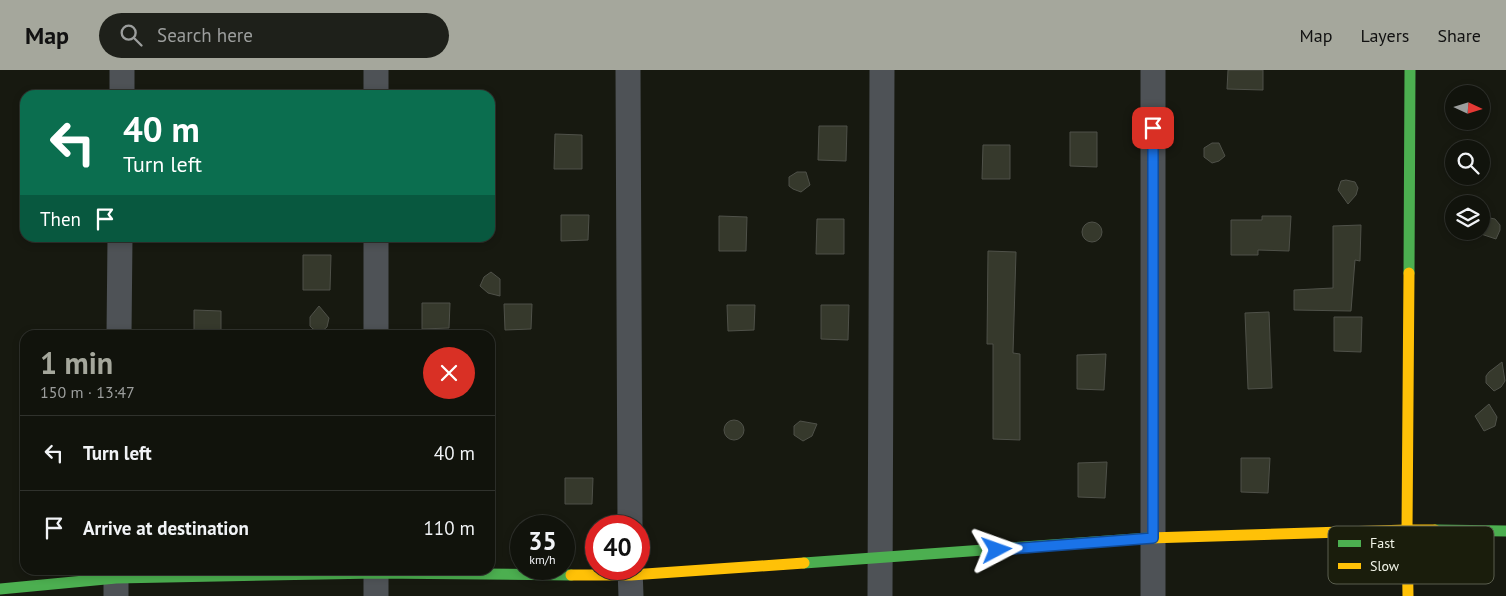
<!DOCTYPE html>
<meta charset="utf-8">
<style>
body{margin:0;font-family:"PT Sans",sans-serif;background:#1e201a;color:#f1f3f6;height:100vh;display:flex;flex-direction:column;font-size:19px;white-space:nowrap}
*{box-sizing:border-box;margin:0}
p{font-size:16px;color:#9c9e9d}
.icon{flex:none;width:28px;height:28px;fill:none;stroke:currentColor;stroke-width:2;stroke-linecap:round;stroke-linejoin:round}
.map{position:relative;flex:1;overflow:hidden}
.side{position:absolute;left:20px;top:260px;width:475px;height:245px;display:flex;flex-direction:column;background:#11130c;border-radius:15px;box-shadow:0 2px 8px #0003,0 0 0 1px #30322d}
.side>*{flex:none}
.guide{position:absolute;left:20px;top:20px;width:475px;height:152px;border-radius:15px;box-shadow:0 2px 8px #0003,0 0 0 1px #30322d;background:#0b6e4f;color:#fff;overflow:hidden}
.needle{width:32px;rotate:94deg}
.fabs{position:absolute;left:1445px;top:15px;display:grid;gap:10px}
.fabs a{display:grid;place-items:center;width:45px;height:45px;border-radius:50%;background:#11130c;box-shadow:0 2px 8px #0003,0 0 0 1px #30322d;font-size:25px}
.speed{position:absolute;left:510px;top:445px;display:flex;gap:10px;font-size:25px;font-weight:700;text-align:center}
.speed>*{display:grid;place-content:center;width:65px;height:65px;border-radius:50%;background:#11130c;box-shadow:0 2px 8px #0003,0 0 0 1px #30322d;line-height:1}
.speed small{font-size:12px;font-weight:400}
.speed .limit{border:8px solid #d22;background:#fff;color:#111}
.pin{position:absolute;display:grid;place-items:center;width:42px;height:42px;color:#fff;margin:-21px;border-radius:10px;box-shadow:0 2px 8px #0006}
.me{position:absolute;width:55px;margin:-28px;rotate:86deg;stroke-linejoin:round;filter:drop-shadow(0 0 4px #0008)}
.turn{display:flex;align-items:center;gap:18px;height:105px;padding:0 20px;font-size:22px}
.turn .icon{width:65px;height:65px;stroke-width:2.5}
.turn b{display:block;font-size:35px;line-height:42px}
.then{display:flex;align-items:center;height:48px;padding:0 20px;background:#0003;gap:10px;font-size:19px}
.round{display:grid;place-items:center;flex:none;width:52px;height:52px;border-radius:26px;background:#1e201a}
.summary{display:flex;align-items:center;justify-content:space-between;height:85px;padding:0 20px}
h1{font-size:30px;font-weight:600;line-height:38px;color:#a5a79c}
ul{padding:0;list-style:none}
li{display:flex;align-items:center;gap:15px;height:75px;padding:0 20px;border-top:1px solid #30322d}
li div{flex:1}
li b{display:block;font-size:19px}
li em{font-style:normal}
header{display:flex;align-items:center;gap:30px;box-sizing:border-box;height:70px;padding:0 25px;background:#a5a79c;color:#111}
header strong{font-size:24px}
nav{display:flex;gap:28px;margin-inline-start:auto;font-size:18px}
.search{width:350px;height:45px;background:#1e201a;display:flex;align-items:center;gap:12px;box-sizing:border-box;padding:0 18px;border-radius:28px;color:#9c9e9d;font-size:19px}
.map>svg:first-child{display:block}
</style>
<header>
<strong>Map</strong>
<div class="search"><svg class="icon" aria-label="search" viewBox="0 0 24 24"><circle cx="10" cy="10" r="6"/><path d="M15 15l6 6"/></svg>Search here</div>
<nav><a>Map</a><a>Layers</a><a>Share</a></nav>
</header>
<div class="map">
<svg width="1506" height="526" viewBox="0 0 1506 526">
<rect width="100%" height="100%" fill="#171910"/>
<g fill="#36392c" stroke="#4f5149">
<path d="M1228 0H1263V20L1227 19Z"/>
<path d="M819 56H847L846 91 818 90Z"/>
<path d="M1070 62H1097V97L1070 96Z"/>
<path d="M555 64 582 65V99H554Z"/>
<path d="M1212 73H1219L1225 86 1219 91 1212 93 1204 87V78Z"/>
<path d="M983 75H1010V109H982Z"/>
<path d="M797 102H806L810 115 801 122 793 119 789 116V107Z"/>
<path d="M1346 110 1355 112 1358 118 1356 125 1348 134 1338 120 1341 111Z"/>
<path d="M561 145H589L588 170 561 171Z"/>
<path d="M719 146 747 147 746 181H719Z"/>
<path d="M1262 146H1291L1289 181 1258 180V185H1231V150H1262Z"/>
<path d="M1490 148 1495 149 1500 155V160L1496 169 1481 164V153Z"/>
<path d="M817 149H844V184H816Z"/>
<circle cx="1092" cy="162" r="10"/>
<path d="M1361 155 1360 191 1355 190 1351 241 1294 240V220L1333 218V156Z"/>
<path d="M988 181 1016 182 1013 283 1020 284V370L993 369V274H987Z"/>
<path d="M303 185H331L330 220H303Z"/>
<path d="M491 202 500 209V226L488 223 480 216 484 207Z"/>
<path d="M422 233H450L449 258 422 259Z"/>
<path d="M504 234H532L531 259 505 260Z"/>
<path d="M727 235H755L754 260 728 261Z"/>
<path d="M821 235H849L848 270 821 269Z"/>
<path d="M319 236 329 248 327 257 321 262 313 259 310 256V247Z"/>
<path d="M194 240 221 241V265H194Z"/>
<path d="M1269 242 1272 318 1248 319 1245 243Z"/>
<path d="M1334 247H1362L1361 282 1334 281Z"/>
<path d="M1106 284 1104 320 1077 319V285Z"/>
<path d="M1502 292 1505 311 1501 317 1494 321 1486 313V306L1489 302Z"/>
<path d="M1489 334 1497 347 1495 356 1484 361 1475 346Z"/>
<circle cx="734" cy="360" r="10"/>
<path d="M800 351 817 354 812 366 803 371 794 365V356Z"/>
<path d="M1241 388H1270L1268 423 1241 422Z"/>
<path d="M1107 392 1105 428 1078 427V393Z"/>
<path d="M565 408H593L592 434H565Z"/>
</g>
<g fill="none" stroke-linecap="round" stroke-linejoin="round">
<g stroke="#4e5256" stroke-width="25">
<path d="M628 0 630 456"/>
<path d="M1153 0V526"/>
<path d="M122 25V0"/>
<path d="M376 25V0"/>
<path d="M119 265 120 168"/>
<path d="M376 265V168"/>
<path d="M630 499 631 526"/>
<path d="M376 500V526"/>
<path d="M116 526V500"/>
<path d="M880 526 882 0"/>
</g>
<g stroke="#4caf50" stroke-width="11">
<path d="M1409 203 1410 0"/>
<path d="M1435 460 1506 461"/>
<path d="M804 493 1149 468"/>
<path d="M0 519 116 508 376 503 571 505"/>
</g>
<g stroke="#ffc107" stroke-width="11">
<path d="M1149 468 1407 460H1435"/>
<path d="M571 505H631L804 493"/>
<path d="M1408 526 1407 460 1409 203"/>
</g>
</g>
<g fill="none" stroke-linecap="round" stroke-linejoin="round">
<g stroke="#114b97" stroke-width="12">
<path id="route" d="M997 480 1153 468V58"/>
</g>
<use href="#route" stroke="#1a73e8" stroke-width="9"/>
</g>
<rect x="1328" y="456" width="166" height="58" rx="8" fill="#1a1d0c" stroke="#5a5e4e" stroke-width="1"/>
<rect x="1338" y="470" width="23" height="7" fill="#4caf50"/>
<rect x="1338" y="493" width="23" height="6" fill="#ffc107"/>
<g font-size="14" fill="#f1f4e8">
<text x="1370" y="478">Fast</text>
<text x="1370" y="501">Slow</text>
</g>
</svg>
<div class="fabs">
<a><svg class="needle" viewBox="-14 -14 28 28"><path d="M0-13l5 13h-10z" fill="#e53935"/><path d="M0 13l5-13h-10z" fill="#9c9e9d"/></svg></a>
<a><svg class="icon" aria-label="search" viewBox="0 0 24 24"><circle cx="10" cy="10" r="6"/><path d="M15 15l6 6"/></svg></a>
<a><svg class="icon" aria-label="layers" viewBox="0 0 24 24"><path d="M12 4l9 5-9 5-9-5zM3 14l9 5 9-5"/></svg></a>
</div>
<div class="speed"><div>35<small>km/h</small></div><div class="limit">40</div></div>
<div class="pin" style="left:1153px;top:58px;background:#d93025"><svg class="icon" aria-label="arrive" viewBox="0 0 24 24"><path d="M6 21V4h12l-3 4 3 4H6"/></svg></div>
<svg class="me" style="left:997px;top:480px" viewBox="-20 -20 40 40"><path d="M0-17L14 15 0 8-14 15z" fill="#1a73e8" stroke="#fff" stroke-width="4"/></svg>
<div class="guide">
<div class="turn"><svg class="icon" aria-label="left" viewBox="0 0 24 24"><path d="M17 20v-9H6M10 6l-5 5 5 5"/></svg><div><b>40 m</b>Turn left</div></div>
<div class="then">Then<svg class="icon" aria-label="arrive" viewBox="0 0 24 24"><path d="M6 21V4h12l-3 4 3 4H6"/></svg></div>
</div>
<section class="side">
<div class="summary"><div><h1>1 min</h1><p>150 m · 13:47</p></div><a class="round" style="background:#d93025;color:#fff"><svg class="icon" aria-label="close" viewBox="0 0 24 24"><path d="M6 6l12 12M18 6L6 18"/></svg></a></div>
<ul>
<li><svg class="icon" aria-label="left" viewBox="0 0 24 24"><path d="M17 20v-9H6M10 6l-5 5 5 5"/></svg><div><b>Turn left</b></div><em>40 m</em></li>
<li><svg class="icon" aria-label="arrive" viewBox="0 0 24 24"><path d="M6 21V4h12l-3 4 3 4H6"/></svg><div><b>Arrive at destination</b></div><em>110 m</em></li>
</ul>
</section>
</div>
